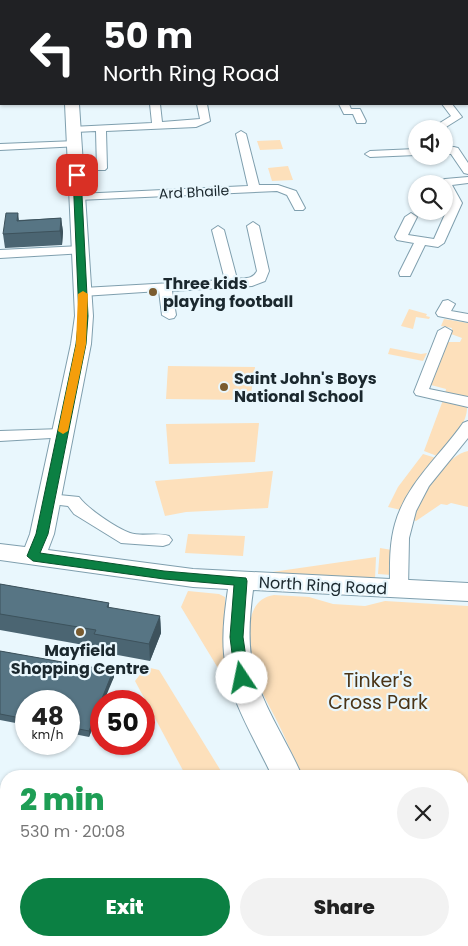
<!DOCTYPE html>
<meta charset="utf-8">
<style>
body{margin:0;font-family:Poppins,sans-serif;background:#f2f2f2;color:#222;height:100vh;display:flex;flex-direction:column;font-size:19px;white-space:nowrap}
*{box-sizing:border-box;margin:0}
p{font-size:16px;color:#767676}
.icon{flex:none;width:28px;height:28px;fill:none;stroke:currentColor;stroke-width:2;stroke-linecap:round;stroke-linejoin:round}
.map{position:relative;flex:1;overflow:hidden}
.sheet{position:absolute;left:0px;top:770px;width:469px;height:176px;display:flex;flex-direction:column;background:#fff;border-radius:20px 20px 0 0;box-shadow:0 1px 4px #0004}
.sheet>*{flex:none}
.top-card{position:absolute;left:0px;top:0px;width:469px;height:105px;box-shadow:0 1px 4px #0004;background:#202124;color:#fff;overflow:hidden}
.fabs{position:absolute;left:408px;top:120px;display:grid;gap:10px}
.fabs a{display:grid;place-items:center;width:45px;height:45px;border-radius:50%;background:#fff;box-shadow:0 1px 4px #0004;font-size:25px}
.speed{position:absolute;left:15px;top:690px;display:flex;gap:10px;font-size:25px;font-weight:700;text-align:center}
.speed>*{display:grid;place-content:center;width:65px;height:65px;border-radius:50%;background:#fff;box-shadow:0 1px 4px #0004;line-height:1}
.speed small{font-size:12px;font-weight:400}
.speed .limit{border:8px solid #d22;background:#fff;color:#111}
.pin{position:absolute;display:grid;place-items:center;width:42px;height:42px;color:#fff;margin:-21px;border-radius:10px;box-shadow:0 2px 8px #0006}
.me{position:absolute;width:55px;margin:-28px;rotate:349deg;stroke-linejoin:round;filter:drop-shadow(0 0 4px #0008)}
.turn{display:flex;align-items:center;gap:18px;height:105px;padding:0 20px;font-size:22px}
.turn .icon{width:65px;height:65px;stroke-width:2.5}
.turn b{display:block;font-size:35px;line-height:42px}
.round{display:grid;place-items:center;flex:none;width:52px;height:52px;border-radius:26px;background:#f2f2f2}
.headline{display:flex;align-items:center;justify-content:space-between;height:85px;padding:0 20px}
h1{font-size:30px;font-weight:800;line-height:38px;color:#1e9e55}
.action{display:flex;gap:10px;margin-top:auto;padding:10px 20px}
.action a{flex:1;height:58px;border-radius:30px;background:#0b8043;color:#fff;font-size:20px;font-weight:800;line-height:58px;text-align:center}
.action a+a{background:#f2f2f2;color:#222}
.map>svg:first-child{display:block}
</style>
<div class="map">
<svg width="468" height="946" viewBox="0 0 468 946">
<rect width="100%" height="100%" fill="#e9f7fd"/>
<g fill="#fde0bb">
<path d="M280 140 283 149 260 150 257 141Z"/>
<path d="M288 166 293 180 272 181 268 168Z"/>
<path d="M409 309 427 314 426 316 430 317 429 319 416 317 413 329 401 326Z"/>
<path d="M444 319 468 323V397L445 394 446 389 431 385 447 342H460L462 338 451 334 452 328 441 326Z"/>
<path d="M390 348 421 354 427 353 423 361 388 354Z"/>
<path d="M168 366 255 367 250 400 166 399Z"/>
<path d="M443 400 467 406C468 426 448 442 437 456L424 451Z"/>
<path d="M259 423 255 462 169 464 166 424Z"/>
<path d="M468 451V507L451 503 447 505 441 504 416 521 413 520C417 499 446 455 468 451Z"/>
<path d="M423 454 436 458 418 480 401 510 388 507 398 487Z"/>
<path d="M273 471 268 508 186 512 165 516 155 481Z"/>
<path d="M188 534 245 536 243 556 185 553Z"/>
<path d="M380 548 392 550 391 575 378 574Z"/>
<path d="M376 557 375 579 272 573V572Z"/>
<path d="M188 591 219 594 225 597V620L233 693 181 607Z"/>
<path d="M274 595 309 597 333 604 365 606 385 601 468 606V946H383L380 940H462V776H302C294 759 287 741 278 723 270 707 260 691 256 674 249 649 240 600 274 595Z"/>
<path d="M146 667 159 670 224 776H186L135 681Z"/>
<path d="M246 940H283L285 946H248Z"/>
</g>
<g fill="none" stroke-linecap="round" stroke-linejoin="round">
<g stroke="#7f9fae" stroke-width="2">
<g id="street">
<path d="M0 0H70L71 1H1L0 3Z"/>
<path d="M358 0H366L367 1H359Z"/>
<path d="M150 104H160L162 122 200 119 197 104H207L210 121 196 127 106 131 107 168 105 170H97L96 131 75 132 70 129 71 127 152 123Z"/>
<path d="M339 104H349L351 109H360L366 121 365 123H357L353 114H344Z"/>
<path d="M442 104H452L462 117 446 127 447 129 444 132V129H437L435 126 451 116Z"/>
<path d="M241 131 246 134 259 185H278L296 191 305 208 303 210H295L287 195 277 191 78 200 72 197 78 194 248 186 236 134Z"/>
<path d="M76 141 80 142V146L0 150V144Z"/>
<path d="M454 147 458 148 468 163V174L464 173 451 154H444V148Z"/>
<path d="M416 149V155L370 157 365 154 370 151Z"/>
<path d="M468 177V183L452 185 462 203 444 243 438 247 425 245 410 276H400L399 273 414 243 397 240 395 237 405 217 411 213 417 217 408 235 434 239 450 203 444 191V184L439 182 445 179Z"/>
<path d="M253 222 259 226 269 271 265 281 252 286 172 291 176 315 174 318 169 319 162 315 159 291 83 296 76 292 83 288 225 280 212 230 218 226 224 230 237 279C246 278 253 279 257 271L247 226Z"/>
<path d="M81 246 85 247 87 250 85 253 0 258V250Z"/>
<path d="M448 300 455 304 451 311 468 314V322L438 316 436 313 443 301Z"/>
<path d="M445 327 452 331 429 389 468 397V407L416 395 414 392 438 331Z"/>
<path d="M468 421V438L429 486 416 511 409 538 408 589 405 594 399 595 393 594 390 589C390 567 389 545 395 524 406 484 440 456 463 423Z"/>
<path d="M62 429 68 431 70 434 68 437 0 441V431Z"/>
<path d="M49 494 79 497C88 509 116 528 130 533 142 537 157 532 169 536L172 540 169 544 163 546 121 543 74 514 68 506 43 503 41 499 43 495Z"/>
<path d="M51 940H109L111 946H49Z"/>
</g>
</g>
<g stroke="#7f9fae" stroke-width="2">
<g id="secondary">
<path d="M60 0H72L73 1H61Z"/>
<rect x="408" y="0" width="12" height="1"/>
<rect x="0" y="26" width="1" height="8"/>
<path d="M65 104H79L93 316 91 344 54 534 48 550 193 569 468 583V601L253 590C250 612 248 634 251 656 257 700 285 736 302 776H272C254 737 228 698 224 654 222 632 225 610 228 589L193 587 0 560V544L25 547 30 534 71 344 75 316Z"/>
<path d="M345 940H379L382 946H348Z"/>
</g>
</g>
<use href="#street" fill="#fff" fill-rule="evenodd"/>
<use href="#secondary" fill="#fff" fill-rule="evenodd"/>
</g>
<g fill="#4b6572">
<path d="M18 213 19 220 61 218 63 232 62 245 5 248 3 234Z"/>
<path d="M0 584 109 603V608L160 616 161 633 150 661 96 651 95 647 0 630Z"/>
<path d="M0 651 113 671 114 677 101 701V707L89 737 69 733V701H26V725L0 720Z"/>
</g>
<g fill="#3d525c">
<path d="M61 218 63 232 62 245 60 231Z"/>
<path d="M160 616 161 633 150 661 149 644Z"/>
<path d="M113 671 114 677 104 701H101V707L89 737V731Z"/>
</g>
<g fill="#577584" stroke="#3d525c">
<path d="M6 213H18L17 221 61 218 60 231 3 234Z"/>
<path d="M0 584 109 603 107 607 160 616 149 644 94 634 96 630 0 614Z"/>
<path d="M0 651 113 671 89 731 69 727V701H26V719L0 714Z"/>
</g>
<path fill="#0b8043" stroke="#07532c" d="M77 173 81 175 88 316 86 344 48 534 40 553 164 571 246 578 247 581 243 637 249 678 247 682 242 683 235 678 230 637 234 585 164 579 33 561 27 556 36 534 76 344 79 316 73 175Z"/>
<path fill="#f59e0b" d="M83 291 88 294 86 344 68 431 63 434 58 431 76 344 78 294Z"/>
<g fill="#7a5c30" stroke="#e9f7fd" stroke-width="2">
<circle cx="153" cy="292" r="5"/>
<circle cx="224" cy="387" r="5"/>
<circle cx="80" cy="632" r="5"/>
</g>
<g text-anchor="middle" stroke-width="4.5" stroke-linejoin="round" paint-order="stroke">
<g font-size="14" fill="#1b282e" stroke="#e9f7fd">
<text transform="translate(194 192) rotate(-3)" y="5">Ard Bhaile</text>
</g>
<g font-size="16" font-weight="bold" fill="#1b282e" stroke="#e9f7fd" text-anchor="start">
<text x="163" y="289">Three kids<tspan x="163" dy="18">playing football</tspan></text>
<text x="234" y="384">Saint John's Boys<tspan x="234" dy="18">National School</tspan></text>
<text x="80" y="656" text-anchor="middle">Mayfield<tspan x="80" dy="18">Shopping Centre</tspan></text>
</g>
<g font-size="16" fill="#1b282e" stroke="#e9f7fd">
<text transform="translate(323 585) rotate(3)" y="6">North Ring Road</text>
</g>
<g font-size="19" fill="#4a3416" stroke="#e9f7fd">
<text x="378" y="687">Tinker's<tspan x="378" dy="22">Cross Park</tspan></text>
</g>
</g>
</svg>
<div class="fabs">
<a><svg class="icon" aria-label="sound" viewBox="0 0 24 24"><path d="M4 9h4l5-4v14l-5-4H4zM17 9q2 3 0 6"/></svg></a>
<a><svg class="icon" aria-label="search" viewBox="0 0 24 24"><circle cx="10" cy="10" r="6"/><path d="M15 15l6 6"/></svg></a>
</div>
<div class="speed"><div>48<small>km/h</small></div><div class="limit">50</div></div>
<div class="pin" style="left:77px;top:175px;background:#d93025"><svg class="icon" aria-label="arrive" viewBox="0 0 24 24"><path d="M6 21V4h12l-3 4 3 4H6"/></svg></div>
<svg class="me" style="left:242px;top:678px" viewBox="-20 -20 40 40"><circle r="19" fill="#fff"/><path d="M0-13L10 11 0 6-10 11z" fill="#0b8043"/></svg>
<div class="top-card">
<div class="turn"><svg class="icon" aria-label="left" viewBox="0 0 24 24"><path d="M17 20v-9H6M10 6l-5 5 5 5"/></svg><div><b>50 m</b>North Ring Road</div></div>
</div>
<section class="sheet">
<div class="headline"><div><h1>2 min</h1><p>530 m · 20:08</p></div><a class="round"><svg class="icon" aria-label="close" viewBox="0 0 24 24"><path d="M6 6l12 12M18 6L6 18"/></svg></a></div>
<div class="action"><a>Exit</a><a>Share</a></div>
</section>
</div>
